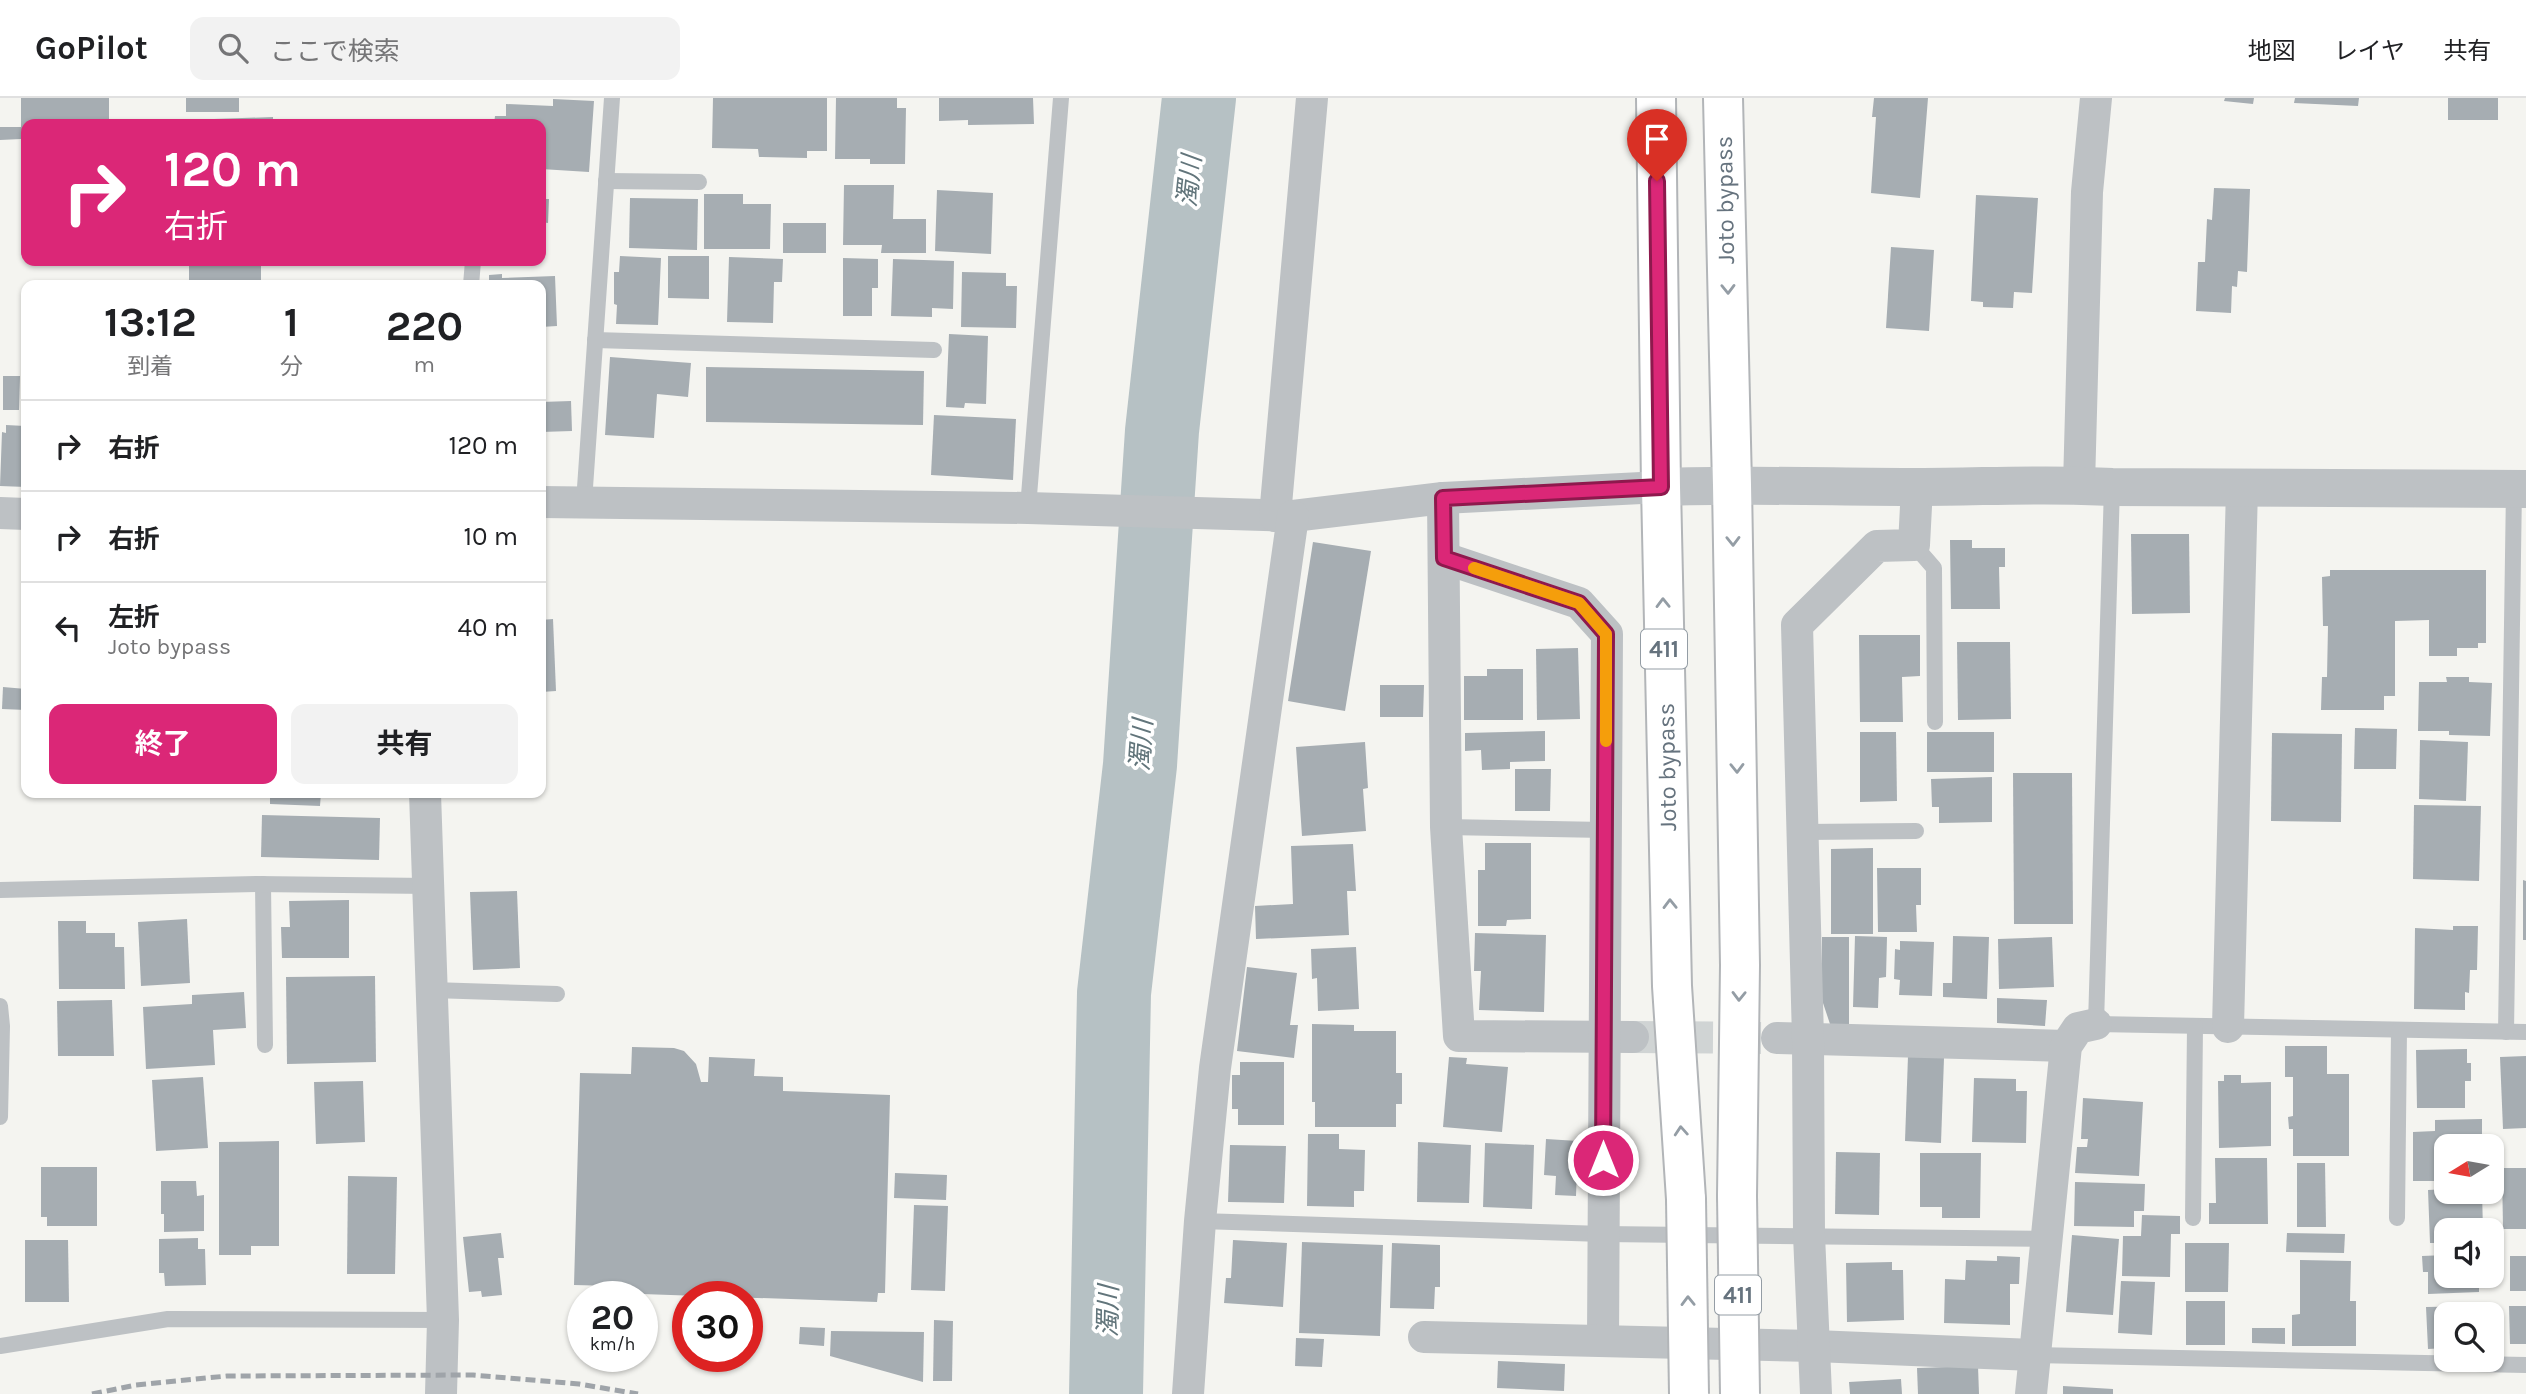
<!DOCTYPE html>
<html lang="ja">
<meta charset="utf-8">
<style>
body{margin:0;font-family:Karla,"Noto Sans JP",sans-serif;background:#f2f2f2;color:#202124;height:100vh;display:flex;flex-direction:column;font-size:26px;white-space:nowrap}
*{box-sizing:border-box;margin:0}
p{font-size:23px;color:#757577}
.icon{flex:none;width:38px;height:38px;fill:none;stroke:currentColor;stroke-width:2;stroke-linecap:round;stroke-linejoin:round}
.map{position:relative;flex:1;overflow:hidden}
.details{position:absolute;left:21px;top:182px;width:525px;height:518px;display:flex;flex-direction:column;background:#fff;border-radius:14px;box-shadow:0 2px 5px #0004}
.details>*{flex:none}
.banner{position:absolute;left:21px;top:21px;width:525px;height:147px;border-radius:14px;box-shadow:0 2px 5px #0004;background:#db2777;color:#fff;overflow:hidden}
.needle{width:46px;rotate:259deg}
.fabs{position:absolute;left:2434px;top:1036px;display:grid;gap:14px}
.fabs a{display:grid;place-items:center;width:70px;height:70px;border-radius:14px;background:#fff;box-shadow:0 2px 5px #0004;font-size:35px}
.speed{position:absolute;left:567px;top:1183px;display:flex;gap:14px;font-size:35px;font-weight:700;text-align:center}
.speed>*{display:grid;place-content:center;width:91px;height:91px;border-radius:50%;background:#fff;box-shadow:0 2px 5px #0004;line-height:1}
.speed small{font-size:18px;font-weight:400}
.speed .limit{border:10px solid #d22;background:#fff;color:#111}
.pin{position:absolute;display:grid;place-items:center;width:60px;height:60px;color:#fff;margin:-72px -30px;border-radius:50% 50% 50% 0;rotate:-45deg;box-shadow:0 0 7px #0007}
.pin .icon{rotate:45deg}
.me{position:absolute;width:77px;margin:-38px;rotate:0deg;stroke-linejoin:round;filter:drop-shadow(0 0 5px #0008)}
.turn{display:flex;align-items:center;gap:24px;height:147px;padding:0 28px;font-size:32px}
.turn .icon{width:91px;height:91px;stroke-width:2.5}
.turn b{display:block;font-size:49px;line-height:60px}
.eta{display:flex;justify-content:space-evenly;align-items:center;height:119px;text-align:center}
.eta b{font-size:42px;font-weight:700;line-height:49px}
.primary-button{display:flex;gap:14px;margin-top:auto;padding:14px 28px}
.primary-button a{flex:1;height:80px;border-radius:14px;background:#db2777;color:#fff;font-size:28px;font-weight:700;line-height:80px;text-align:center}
.primary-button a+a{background:#f2f2f2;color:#202124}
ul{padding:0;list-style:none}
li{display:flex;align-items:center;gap:21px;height:91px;padding:0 28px;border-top:2px solid #e0e0e0}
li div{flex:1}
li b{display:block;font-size:26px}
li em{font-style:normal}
header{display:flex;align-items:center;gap:42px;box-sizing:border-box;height:98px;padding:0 35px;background:#fff;border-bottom:2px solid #e0e0e0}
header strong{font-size:33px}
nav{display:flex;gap:38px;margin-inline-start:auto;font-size:24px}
.search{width:490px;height:63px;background:#f2f2f2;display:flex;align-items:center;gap:18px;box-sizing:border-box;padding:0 24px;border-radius:14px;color:#757577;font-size:26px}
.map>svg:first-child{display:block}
</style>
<header>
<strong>GoPilot</strong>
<div class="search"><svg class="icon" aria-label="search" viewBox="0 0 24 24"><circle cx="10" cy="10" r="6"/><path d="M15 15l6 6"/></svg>ここで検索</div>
<nav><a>地図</a><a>レイヤ</a><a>共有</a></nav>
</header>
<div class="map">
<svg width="2526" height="1296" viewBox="0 0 2526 1296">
<rect width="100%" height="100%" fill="#f4f4f0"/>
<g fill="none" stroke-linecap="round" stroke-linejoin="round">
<path stroke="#b6c1c4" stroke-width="74" d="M1106 1296 1114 895 1140 667 1162 333 1199 0"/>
</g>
<g fill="#a6adb2">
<path d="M21 0H109V26H26V61H21V41L0 42V29H21Z"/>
<rect x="186" y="0" width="53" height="14"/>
<path d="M713 0H827V53H807V60L759 59 758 51 712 50Z"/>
<path d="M836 0H897V10H906L905 66H870V61H835Z"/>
<path d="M939 0H1033L1034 26 968 27V22L939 23Z"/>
<path d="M1874 0H1928L1920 100 1871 95 1876 19H1872Z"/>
<path d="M2225 0H2254L2253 6 2224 3Z"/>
<path d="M2295 0H2359L2358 8 2294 5Z"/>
<rect x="2448" y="0" width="50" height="22"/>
<path d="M553 1 594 3 589 74 541 71V26H494L495 18H506V6L553 8Z"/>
<path d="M273 19V26H186V22Z"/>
<path d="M541 80 544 81V101H549L548 125 541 124Z"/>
<path d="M844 87H894L893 121H926V155H881L882 147H843Z"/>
<path d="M2214 90 2250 91 2247 174 2238 173 2237 189 2232 188 2231 215 2196 213 2198 164H2205L2207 121 2212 122Z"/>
<path d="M937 92 993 95 991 156 935 153Z"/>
<path d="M704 96H743V106H771L770 151H704Z"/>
<path d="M1976 97 2038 100 2032 195 2014 194 2013 210 1983 209V204L1971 203Z"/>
<path d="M630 100 698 101 697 152 629 150Z"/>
<rect x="783" y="125" width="43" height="30"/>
<path d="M1891 149 1934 152 1929 233 1886 230Z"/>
<path d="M620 158 661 160 658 227 616 226 617 207 614 206V174H619Z"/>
<path d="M668 158H709V201L668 200Z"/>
<path d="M729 159 783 161 782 184H774L773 225 727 224Z"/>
<path d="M843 160 878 161V190H872V218H843Z"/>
<path d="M893 161 954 163 953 211 932 210V219L891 218Z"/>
<path d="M189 163H261V183L189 184Z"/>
<path d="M962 174 1006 175V188H1017L1016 230 961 229Z"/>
<path d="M502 176V180L555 178 557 228 541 229V187H489V177Z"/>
<path d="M949 236 988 238 986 306 965 305 964 310 946 309Z"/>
<path d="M610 259 691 265 688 299 657 296 654 340 605 337Z"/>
<path d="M706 269 924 273 923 327 706 324Z"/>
<path d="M3 278H20L19 312H3Z"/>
<path d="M571 303 572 333 541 334V304Z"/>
<path d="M934 317 1016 321 1013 382 931 377Z"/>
<path d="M6 327 25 328 26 389 0 388 2 334 6 335Z"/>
<path d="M2131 436H2189L2190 515 2132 516Z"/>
<path d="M1950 442H1972V450H2005V469H1999L2000 511H1951Z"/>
<path d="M1313 444 1371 453 1345 613 1288 603Z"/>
<path d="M2330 472H2486V545H2478V550H2457V558H2429V522L2395 523V598H2384V612H2321L2322 579H2327L2328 528H2323L2322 479 2330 478Z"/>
<path d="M24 506H26V553H23Z"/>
<path d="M553 521 556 593 541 594V522Z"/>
<path d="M1859 537H1920V578L1902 579 1903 624H1860Z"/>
<path d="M1957 544H2010L2011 621 1958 622Z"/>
<path d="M1578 550 1580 621 1537 622 1536 551Z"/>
<path d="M1487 571H1523V622H1464V578H1487Z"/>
<path d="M2446 579H2469V584L2492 585 2490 638 2449 637V633H2418L2419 584H2447Z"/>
<path d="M1380 587H1424L1423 619H1380Z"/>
<path d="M3 589 26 591V612L2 611Z"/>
<path d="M2355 630 2397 631 2396 671H2354Z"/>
<path d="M1545 633V663L1510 664V671L1482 672 1481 652 1465 653V635Z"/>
<path d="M1860 634H1896L1897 703 1860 704Z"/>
<rect x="1927" y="634" width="67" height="40"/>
<path d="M2272 635 2342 636 2341 724 2271 723Z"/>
<path d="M2420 642 2468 644 2466 703 2419 701Z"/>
<path d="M1365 644 1368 690 1363 691 1366 733 1302 738 1296 649Z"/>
<path d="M1515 671H1551L1550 713H1515Z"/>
<path d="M2013 675H2072L2073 826H2014Z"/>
<path d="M1992 679V724L1939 725V709H1932L1931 681Z"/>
<path d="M270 695H321L320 708 270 706Z"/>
<path d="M2414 707 2481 708 2479 783 2413 781Z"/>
<path d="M262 717 380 720 379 762 261 759Z"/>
<path d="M1485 745H1531V821L1507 822 1506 828H1478V772H1485Z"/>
<path d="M1353 746 1356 793H1347L1349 837 1256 841 1255 808 1293 806 1291 748Z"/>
<path d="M1873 750V836H1831V751Z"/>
<path d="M1877 770H1921V807H1916L1917 834H1878Z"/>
<path d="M2523 782 2526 783V842H2523Z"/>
<path d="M517 793 520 870 473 872 470 794Z"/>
<path d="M349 802V860H282L281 829H290L289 803Z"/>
<path d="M187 821 190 885 141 888 138 824Z"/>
<path d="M58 823H86V835H115V849H124L125 891H59Z"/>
<path d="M2453 828H2478L2477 872H2470L2469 895 2465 894V912L2414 911 2415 830 2453 832Z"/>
<path d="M1475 835 1546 837 1544 914 1479 912 1481 873H1474Z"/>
<path d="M1855 838 1887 839 1886 879 1879 880 1878 910 1853 909Z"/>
<path d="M1953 838 1989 839 1987 901 1943 899V885H1952Z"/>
<path d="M1822 839H1849V926H1830L1822 902Z"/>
<path d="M2052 839 2054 889 1999 891 1998 841Z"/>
<path d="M1900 843 1934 844 1932 898 1899 897 1900 882 1894 881 1895 851 1900 852Z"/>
<path d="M1356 849 1359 911 1318 913 1317 880 1312 881 1311 851Z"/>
<path d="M1247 869 1297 875 1290 927H1298L1294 960 1237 953Z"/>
<path d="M375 878 376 964 287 966 286 879Z"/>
<path d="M244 894 246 930 213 932 215 967 146 971 143 909 192 906V897Z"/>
<path d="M1997 900 2047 902 2045 928 1997 925Z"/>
<path d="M112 902 114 958H58L57 903Z"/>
<path d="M1312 926 1354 927V933H1396V975H1402V1006H1396V1029H1315V1004H1312Z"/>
<path d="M2285 948H2327V976H2349V1058H2293V1031H2289L2288 1019 2293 1018V979H2285Z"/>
<path d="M632 949 674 950 684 953 696 966 701 984H708L709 959 755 961 754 978 783 979V993L890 997 885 1195H878L877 1204 613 1195 614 1188 574 1187 580 975 631 976Z"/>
<path d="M2467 951V965H2471V983H2465V1010H2417L2416 952Z"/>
<path d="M1908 958 1944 960 1941 1045 1905 1043Z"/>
<path d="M2526 958V1030L2503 1031 2500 959Z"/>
<path d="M1449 959 1467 960 1466 966 1508 969 1502 1034 1443 1029Z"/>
<path d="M1240 964H1284V1027H1238V1011H1232V977H1240Z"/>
<path d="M2224 977H2241V985L2271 984V1048L2219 1050 2218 983H2224Z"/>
<path d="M203 979 208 1050 156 1053 152 982Z"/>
<path d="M1974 980 2016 981V993H2027L2026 1045 1972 1044Z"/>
<path d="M363 983 365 1044 316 1046 314 984Z"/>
<path d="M2083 1000 2143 1004 2139 1078 2075 1075 2077 1049H2087L2088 1041H2081Z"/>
<path d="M2482 1021V1048H2446V1083H2413V1034L2435 1033V1022Z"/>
<path d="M1308 1036H1339V1051L1365 1052 1364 1093H1354V1109L1307 1108Z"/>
<path d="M1546 1041 1578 1043 1576 1098 1555 1097 1556 1078 1544 1077Z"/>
<path d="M279 1043V1148H251V1157H219V1044Z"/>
<path d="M1418 1044 1471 1047 1469 1105 1417 1104Z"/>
<path d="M1485 1045 1534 1047 1532 1111 1483 1109Z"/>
<path d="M1230 1047 1286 1048 1284 1105 1228 1104Z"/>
<path d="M1836 1054 1880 1055 1879 1117 1835 1116Z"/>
<path d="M1920 1055H1981L1980 1120H1942V1109H1920Z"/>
<path d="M2215 1060H2267L2268 1126H2209V1105H2216Z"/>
<path d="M2297 1065H2325L2326 1129H2297Z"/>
<path d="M41 1069H97V1128H47V1119H41Z"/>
<path d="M2502 1070H2526V1131H2503Z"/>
<path d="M895 1075 947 1077 946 1102 894 1100Z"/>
<path d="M348 1078 397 1079 395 1176H347Z"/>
<path d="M161 1083H196L197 1098 204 1097V1133L164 1134V1116H161Z"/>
<path d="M2075 1084 2145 1086 2144 1113H2134V1129L2074 1128Z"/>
<path d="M2446 1091V1094H2482L2483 1132H2446V1145H2430L2428 1092Z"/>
<path d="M914 1107 948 1108 945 1193 911 1192Z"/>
<path d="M2142 1117 2180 1118V1136H2171L2170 1179 2122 1178 2123 1138H2141Z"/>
<path d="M501 1135 504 1160H498L502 1197 482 1199 481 1193 469 1194 463 1139Z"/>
<path d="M2287 1135 2345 1136 2344 1155 2286 1154Z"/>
<path d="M2072 1137 2119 1141 2113 1217 2066 1214Z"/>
<path d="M198 1140V1151H205L206 1187 165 1188 164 1175H159V1141Z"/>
<path d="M25 1142H68L69 1204H25Z"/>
<path d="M1233 1142 1287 1145 1283 1209 1224 1205 1226 1180H1231Z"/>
<path d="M1302 1144 1383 1147 1380 1238 1299 1235Z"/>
<path d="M1392 1145 1440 1147V1189H1435L1434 1211 1390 1210Z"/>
<path d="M2185 1145H2229L2228 1194H2185Z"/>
<path d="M2446 1157V1178H2479V1194L2428 1196V1174H2423L2422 1158Z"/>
<path d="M1997 1158 2020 1159 2019 1186H2010V1227L1944 1225 1945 1181 1965 1182 1966 1162 1997 1163Z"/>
<rect x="2510" y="1158" width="16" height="35"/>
<path d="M2300 1162 2351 1163 2350 1203H2356V1248H2292V1217L2300 1216Z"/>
<path d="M1892 1164V1172H1903L1904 1222 1847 1224 1846 1165Z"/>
<path d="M2121 1183 2155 1184 2152 1237 2118 1235Z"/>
<rect x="2186" y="1203" width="39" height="44"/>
<path d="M2479 1208V1216H2446V1250L2428 1251 2426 1209Z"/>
<path d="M2509 1208H2526V1246H2510Z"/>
<path d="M934 1222 953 1223 952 1283H933Z"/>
<path d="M800 1229 825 1230 824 1248 799 1246Z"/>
<path d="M2252 1230H2285V1246L2252 1245Z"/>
<path d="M831 1233 924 1234 923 1284 830 1258Z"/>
<path d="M1296 1240 1324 1241 1322 1269 1295 1268Z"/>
<path d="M1498 1263 1565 1266 1564 1293 1497 1290Z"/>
<path d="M1978 1268 1979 1296H1918L1917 1270Z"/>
<path d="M1901 1281 1902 1296H1850L1849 1284Z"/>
<path d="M2063 1288 2113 1291V1296H2063Z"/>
</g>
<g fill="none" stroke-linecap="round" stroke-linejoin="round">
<path stroke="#d0d4d4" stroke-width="32" stroke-dasharray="32 16" stroke-linecap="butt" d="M1633 939 1777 940"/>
<g stroke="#b2b5b8" stroke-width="42">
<g id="trunk">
<path d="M1656 0 1661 389 1672 888 1686 1101"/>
<path d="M1723 0 1732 387 1740 867 1737 1098"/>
</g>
</g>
<g stroke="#bdc1c4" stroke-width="16">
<path d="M606 83 699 84"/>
<path d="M471 187 473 163"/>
<path d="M595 242 934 252"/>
<path d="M2112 389 2096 926 2526 934"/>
<path d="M584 404 612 0"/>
<path d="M1028 410 1061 0"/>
<path d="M1914 447 1934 470 1935 624"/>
<path d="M1446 729 1605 732"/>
<path d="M1803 734 1916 733"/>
<path d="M263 786 265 947"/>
<path d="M0 792 256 786 429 788"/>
<path d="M432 892 557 896"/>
<path d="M0 908 2 928 0 1019"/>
<path d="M2506 934 2514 390"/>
<path d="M2193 1120 2195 928"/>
<path d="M2397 1120 2399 932"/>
<path d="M1200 1123 1603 1136 2046 1141"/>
<path d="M0 1248 168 1221 443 1222"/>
<path d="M2033 1257 2526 1267"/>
</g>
<g stroke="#bdc1c4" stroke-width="32">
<path d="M2079 387 2087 94 2096 0"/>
<path d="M1443 400 1446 729 1459 938 1633 939"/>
<path d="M541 404 1028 410 1293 418 1443 400 1661 389"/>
<path d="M0 415 26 416"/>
<path d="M1275 418 1312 0"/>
<path d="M1444 460 1579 505 1607 536 1603 1242"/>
<path d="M425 695 443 1222 441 1296"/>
<path d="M2228 929 2242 390"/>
<path d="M1777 940 2066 948"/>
<path d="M1424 1239 1815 1248 2033 1257"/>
<path d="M1188 1296 1200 1123 1215 970 1293 418"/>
<path d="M1816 1296 1809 1137 1808 941 1797 527 1877 448 1914 447 1917 389"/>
<path d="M2031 1296 2066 948 2078 930 2096 926"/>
</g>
<path stroke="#bdc1c4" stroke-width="38" d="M1661 389C1747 386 1832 389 1918 389 1983 389 2047 385 2112 389L2526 391"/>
<use href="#trunk" stroke="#fff" stroke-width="38"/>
<path stroke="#9fa4a9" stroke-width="5" stroke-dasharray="10 5" stroke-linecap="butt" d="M92 1296 136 1287 227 1278 473 1277 579 1286 638 1296"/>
<g stroke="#b2b5b8" stroke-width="42" stroke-linecap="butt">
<g id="trunk-bridge">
<path d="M1737 1098 1740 1296"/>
<path d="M1686 1101 1689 1296"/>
</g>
</g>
<use href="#trunk-bridge" stroke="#fff" stroke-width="38"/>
</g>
<defs><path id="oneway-chevron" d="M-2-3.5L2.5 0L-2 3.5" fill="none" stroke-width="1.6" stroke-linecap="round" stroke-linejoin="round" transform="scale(1.75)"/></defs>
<g stroke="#949da5">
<use href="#oneway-chevron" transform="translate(1728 191) rotate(89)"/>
<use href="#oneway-chevron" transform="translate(1733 443) rotate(89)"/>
<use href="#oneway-chevron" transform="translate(1663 505) rotate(-91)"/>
<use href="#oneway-chevron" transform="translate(1737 670) rotate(89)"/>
<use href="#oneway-chevron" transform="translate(1670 806) rotate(-91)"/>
<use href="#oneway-chevron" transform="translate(1739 898) rotate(91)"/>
<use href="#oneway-chevron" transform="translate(1681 1033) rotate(-94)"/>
<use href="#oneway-chevron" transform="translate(1688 1203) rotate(-91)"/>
</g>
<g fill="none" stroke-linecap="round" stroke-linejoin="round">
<g stroke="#8e194d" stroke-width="18">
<path id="route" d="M1603 1062 1606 536 1579 505 1444 460 1443 400 1661 389 1657 83"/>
</g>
<use href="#route" stroke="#db2777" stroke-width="12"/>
<path stroke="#f59e0b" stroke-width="12" d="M1474 470 1579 505 1606 536V643"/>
</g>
<g text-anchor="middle" stroke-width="7" stroke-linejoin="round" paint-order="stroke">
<g fill="#fff" stroke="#949da5" stroke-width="2">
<rect x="1641" y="531.5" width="46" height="39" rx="5"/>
<rect x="1715" y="1177.5" width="46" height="39" rx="5"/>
</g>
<g font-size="23" font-weight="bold" fill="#66737e">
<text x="1664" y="559">411</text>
<text x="1738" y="1205">411</text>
</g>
<g font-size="24" fill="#66737e" stroke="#fff">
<text transform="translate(1725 102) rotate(-91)" y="8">Joto bypass</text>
<text transform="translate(1667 669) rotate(-91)" y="8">Joto bypass</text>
</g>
<g font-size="26" font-style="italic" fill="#62757b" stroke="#fff">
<text transform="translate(1189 83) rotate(-84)" y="9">濁川</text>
<text transform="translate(1141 647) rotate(-86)" y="9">濁川</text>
<text transform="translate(1108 1213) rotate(-89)" y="9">濁川</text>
</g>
</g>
</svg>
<div class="fabs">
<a><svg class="needle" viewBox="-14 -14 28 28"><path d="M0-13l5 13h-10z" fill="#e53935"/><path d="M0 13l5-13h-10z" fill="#757577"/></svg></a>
<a><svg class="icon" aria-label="sound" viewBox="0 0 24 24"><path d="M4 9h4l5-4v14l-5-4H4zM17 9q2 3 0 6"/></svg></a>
<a><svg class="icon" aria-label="search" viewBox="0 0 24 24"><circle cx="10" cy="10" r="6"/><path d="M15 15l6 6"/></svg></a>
</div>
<div class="speed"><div>20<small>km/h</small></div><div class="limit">30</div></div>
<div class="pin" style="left:1657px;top:83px;background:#d93025"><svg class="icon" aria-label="arrive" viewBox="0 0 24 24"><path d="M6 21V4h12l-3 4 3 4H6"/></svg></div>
<svg class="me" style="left:1603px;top:1062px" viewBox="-20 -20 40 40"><circle r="17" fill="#db2777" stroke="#fff" stroke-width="3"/><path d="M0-11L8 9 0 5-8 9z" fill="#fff"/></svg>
<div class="banner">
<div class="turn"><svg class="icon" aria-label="right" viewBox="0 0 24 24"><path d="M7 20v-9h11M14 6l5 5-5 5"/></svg><div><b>120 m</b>右折</div></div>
</div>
<section class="details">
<div class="eta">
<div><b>13:12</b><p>到着</p></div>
<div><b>1</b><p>分</p></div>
<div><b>220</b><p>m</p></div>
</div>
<ul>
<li><svg class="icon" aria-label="right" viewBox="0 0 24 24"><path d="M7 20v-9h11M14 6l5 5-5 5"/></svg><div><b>右折</b></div><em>120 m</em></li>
<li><svg class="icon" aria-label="right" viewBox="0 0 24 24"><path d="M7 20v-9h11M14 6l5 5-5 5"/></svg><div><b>右折</b></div><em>10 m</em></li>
<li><svg class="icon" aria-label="left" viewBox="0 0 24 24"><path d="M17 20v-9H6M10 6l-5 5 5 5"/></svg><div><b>左折</b><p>Joto bypass</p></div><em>40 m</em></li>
</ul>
<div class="primary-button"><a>終了</a><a>共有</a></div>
</section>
</div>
